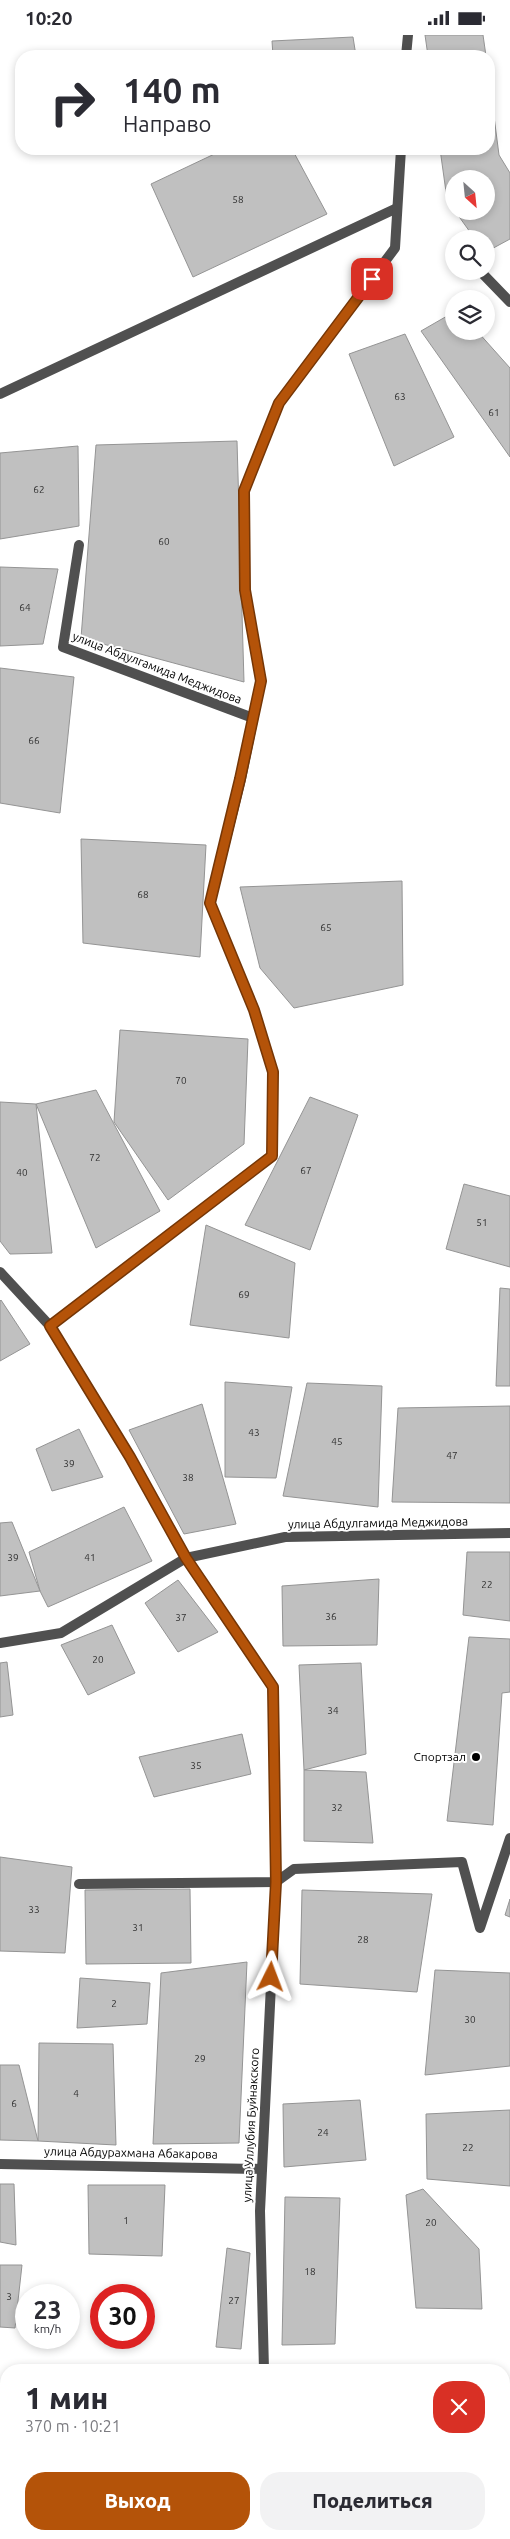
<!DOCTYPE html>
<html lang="ru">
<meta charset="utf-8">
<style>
body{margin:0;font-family:Ubuntu,sans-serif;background:#f2f2f3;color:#2b2b33;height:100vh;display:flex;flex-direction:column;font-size:19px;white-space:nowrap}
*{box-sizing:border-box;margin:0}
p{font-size:16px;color:#7c7c81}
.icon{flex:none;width:28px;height:28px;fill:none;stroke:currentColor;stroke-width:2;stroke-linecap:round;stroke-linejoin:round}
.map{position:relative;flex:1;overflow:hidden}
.drawer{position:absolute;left:0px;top:2329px;width:510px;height:176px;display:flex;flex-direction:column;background:#fff;border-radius:20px 20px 0 0;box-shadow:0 2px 8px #0003}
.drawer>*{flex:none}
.banner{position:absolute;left:15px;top:15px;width:480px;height:105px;border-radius:20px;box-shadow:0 2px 8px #0003;background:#fff;color:#2b2b33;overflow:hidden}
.needle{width:32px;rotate:153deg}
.fabs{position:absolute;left:445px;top:135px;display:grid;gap:10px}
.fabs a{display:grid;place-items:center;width:50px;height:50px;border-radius:50%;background:#fff;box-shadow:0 2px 8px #0003;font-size:25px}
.speed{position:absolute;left:15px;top:2249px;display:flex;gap:10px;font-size:25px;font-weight:700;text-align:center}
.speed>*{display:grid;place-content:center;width:65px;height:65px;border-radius:50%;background:#fff;box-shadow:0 2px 8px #0003;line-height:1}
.speed small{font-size:12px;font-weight:400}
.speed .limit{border:8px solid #d22;background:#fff;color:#111}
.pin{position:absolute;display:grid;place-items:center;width:42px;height:42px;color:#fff;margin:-21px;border-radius:10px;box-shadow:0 2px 8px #0006}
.me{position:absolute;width:55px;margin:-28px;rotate:3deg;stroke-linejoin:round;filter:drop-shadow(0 0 4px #0008)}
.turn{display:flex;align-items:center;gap:18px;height:105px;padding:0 25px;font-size:22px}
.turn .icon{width:65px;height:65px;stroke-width:2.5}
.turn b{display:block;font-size:35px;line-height:42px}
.round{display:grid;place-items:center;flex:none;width:52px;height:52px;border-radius:20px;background:#f2f2f3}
.summary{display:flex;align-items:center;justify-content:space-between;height:85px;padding:0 25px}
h1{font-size:30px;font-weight:800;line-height:38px}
.action{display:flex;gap:10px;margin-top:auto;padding:10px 25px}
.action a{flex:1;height:58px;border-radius:20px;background:#b45309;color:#fff;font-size:20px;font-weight:800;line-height:58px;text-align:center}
.action a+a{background:#f2f2f3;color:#2b2b33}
.status{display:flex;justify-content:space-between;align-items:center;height:35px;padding:0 25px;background:#fff;direction:ltr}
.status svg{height:14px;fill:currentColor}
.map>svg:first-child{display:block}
</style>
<div class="status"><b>10:20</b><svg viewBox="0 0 49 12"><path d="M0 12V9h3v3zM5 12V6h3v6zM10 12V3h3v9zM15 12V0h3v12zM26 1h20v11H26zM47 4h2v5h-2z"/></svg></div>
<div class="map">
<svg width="510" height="2504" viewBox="0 0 510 2504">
<rect width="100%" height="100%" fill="#fff"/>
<g fill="#c0c0c0" stroke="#949494">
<path d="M425 0H483L486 21H428Z"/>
<path d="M353 2 356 21H273L272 6Z"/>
<path d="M489 43 499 120 510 138V204L486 217V204H475L455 176H486V144H454V174L447 164 440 114H489Z"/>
<path d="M225 114H292L327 179 193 242 151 149Z"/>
<path d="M454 277V296H477L510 333V422L421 296Z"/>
<path d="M405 299 454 402 394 431 349 319Z"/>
<path d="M237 406 244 647 81 603 96 410Z"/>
<path d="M78 411 79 491 0 504V418Z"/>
<path d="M0 532 58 534 43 609 0 611Z"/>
<path d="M0 633 74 642 60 778 0 768Z"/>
<path d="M81 804 206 810 200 922 83 908Z"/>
<path d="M402 846 403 950 294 973 260 933 240 852Z"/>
<path d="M120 995 248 1004 244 1109 168 1165 114 1087Z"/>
<path d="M96 1055 160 1176 96 1213 36 1069Z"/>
<path d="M310 1062 358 1080 310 1215 245 1190Z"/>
<path d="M0 1067 36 1069 52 1218 10 1219 0 1206Z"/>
<path d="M464 1149 510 1161V1232L446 1214Z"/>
<path d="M206 1190 295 1228 289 1303 190 1290Z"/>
<path d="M500 1253 510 1254V1351H496Z"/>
<path d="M1 1265 30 1309 0 1326V1266Z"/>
<path d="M225 1347 292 1352 276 1443 225 1442Z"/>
<path d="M307 1348 382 1351 378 1472 283 1461Z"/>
<path d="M202 1369 236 1489 184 1499 129 1395Z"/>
<path d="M510 1371V1468L392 1467 398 1373Z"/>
<path d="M79 1394 103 1442 52 1456 36 1414Z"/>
<path d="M124 1472 152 1526 48 1572 40 1556 29 1517Z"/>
<path d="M12 1487 40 1556 0 1561V1488Z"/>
<path d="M467 1517H510V1586L463 1580Z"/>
<path d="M379 1544 377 1610 283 1611 282 1551Z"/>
<path d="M178 1545 218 1597 178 1617 145 1568Z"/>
<path d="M112 1590 135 1638 88 1660 61 1610Z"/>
<path d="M469 1602 510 1604V1657L502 1658 493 1790 447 1786Z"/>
<path d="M7 1627 13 1680 0 1682V1628Z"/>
<path d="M361 1628 366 1719 304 1735 299 1630Z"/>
<path d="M242 1699 251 1739 154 1762 139 1722Z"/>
<path d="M304 1735 366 1737 373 1808 304 1806Z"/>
<path d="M0 1822 72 1832 65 1918 0 1916Z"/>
<path d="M190 1854 191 1928 86 1929 85 1855Z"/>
<path d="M302 1855 432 1859 417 1957 300 1949Z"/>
<path d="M510 1864V1882L505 1880Z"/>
<path d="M247 1927 239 2108 153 2109 161 1938Z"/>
<path d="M435 1935 510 1938V2031L425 2040Z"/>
<path d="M80 1943 150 1948 147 1989 77 1993Z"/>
<path d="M39 2008 113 2009 116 2110 38 2106Z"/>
<path d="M0 2030H19L38 2106 0 2105Z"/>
<path d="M360 2065 366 2125 284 2132 283 2069Z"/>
<path d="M510 2075V2151L427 2144 426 2079Z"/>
<path d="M0 2149H14L16 2210 0 2207Z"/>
<path d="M88 2150H165L162 2221 89 2219Z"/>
<path d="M423 2154 479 2214 482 2274 416 2273 406 2160Z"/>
<path d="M285 2162 340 2163 335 2309 282 2310Z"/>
<path d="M227 2213 250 2218 241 2314 216 2312Z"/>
<path d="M0 2230H22L15 2293 0 2292Z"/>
<path d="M0 2477H6V2499H25L26 2504H0Z"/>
<rect x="36" y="2499" width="35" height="5"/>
<rect x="71" y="2499" width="79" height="5"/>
<path d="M204 2499H264V2504H205Z"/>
<path d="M310 2499H384L386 2504H312Z"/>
</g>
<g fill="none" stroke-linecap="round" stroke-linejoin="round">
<g stroke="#505050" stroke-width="10">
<path d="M406 21 408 0"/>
<path d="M481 237 510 267"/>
<path d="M0 359 397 173"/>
<path d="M79 510 63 612 253 683"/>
<path d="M0 1237 50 1291 130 1422 186 1523 273 1652 276 1847 260 2176 264 2335"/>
<path d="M50 1291 272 1121 273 1037 254 975 210 868 241 744 261 646 245 555 244 456 279 368 395 213 401 114"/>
<path d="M0 1608 61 1598 186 1523 285 1502 510 1498"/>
<path d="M79 1849 276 1847 294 1834 462 1827 480 1893 510 1803"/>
<path d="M0 2129 262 2134"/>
<path d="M281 2499 282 2504"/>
</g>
</g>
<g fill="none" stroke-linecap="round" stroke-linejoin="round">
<g stroke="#753606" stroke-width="12">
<path id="route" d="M271 1942 276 1847 273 1652 186 1523 130 1422 50 1291 272 1121 273 1037 254 975 210 868 240 744 261 646 245 555 244 456 279 368 372 244"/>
</g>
<use href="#route" stroke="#b45309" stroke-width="9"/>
</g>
<circle fill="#000" stroke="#fff" stroke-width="2" cx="476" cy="1722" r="5"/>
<g text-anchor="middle" stroke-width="4" stroke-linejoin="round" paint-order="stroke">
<g font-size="10" fill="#303030">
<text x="238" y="168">58</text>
<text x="400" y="365">63</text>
<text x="494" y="381">61</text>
<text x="39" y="458">62</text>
<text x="164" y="510">60</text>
<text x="25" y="576">64</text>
<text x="34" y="709">66</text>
<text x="143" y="863">68</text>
<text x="326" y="896">65</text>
<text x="181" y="1049">70</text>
<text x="95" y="1126">72</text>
<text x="306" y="1139">67</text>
<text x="22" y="1141">40</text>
<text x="482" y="1191">51</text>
<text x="244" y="1263">69</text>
<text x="254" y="1401">43</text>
<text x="337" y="1410">45</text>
<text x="452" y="1424">47</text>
<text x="69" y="1432">39</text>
<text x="188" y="1446">38</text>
<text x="13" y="1526">39</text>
<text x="90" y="1526">41</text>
<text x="487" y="1553">22</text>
<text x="331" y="1585">36</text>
<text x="181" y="1586">37</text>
<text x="98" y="1628">20</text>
<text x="333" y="1679">34</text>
<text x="196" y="1734">35</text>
<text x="337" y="1776">32</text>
<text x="34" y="1878">33</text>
<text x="138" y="1896">31</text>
<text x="363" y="1908">28</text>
<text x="114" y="1972">2</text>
<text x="470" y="1988">30</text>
<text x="200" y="2027">29</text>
<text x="76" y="2062">4</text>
<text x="14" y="2072">6</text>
<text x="323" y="2101">24</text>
<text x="468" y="2116">22</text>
<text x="126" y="2189">1</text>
<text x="431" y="2191">20</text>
<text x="310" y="2240">18</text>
<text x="9" y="2265">3</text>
<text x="234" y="2269">27</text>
</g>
<g font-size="12" fill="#000" stroke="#fff">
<text transform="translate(157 633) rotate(21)" y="4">улица Абдулгамида Меджидова</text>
<text transform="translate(378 1488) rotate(-1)" y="4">улица Абдулгамида Меджидова</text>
<text transform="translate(251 2090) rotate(-87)" y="4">улица Уллубия Буйнакского</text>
<text transform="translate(131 2118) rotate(1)" y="4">улица Абдурахмана Абакарова</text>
</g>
<g font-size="12" fill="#000" stroke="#fff" text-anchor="end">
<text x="466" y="1726">Спортзал</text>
</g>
</g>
</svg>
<div class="fabs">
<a><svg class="needle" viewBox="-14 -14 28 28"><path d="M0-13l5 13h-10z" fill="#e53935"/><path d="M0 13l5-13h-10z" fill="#7c7c81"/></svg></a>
<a><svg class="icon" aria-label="search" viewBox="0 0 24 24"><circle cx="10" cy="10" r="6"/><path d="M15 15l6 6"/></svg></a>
<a><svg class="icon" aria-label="layers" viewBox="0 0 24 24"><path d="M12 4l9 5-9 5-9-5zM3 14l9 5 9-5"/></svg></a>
</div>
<div class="speed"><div>23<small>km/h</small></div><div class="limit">30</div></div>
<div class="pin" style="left:372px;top:244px;background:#d93025"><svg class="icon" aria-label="arrive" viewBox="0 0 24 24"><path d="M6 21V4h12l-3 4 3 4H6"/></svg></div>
<svg class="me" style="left:271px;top:1942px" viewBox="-20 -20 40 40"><path d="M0-17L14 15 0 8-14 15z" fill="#b45309" stroke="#fff" stroke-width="4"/></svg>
<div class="banner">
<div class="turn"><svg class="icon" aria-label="right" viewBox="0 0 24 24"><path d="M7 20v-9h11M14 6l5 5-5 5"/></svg><div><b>140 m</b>Направо</div></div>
</div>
<section class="drawer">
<div class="summary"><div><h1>1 мин</h1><p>370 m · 10:21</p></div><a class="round" style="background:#d93025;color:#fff"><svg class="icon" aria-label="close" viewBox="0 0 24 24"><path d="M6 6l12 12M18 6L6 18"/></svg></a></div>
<div class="action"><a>Выход</a><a>Поделиться</a></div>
</section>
</div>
